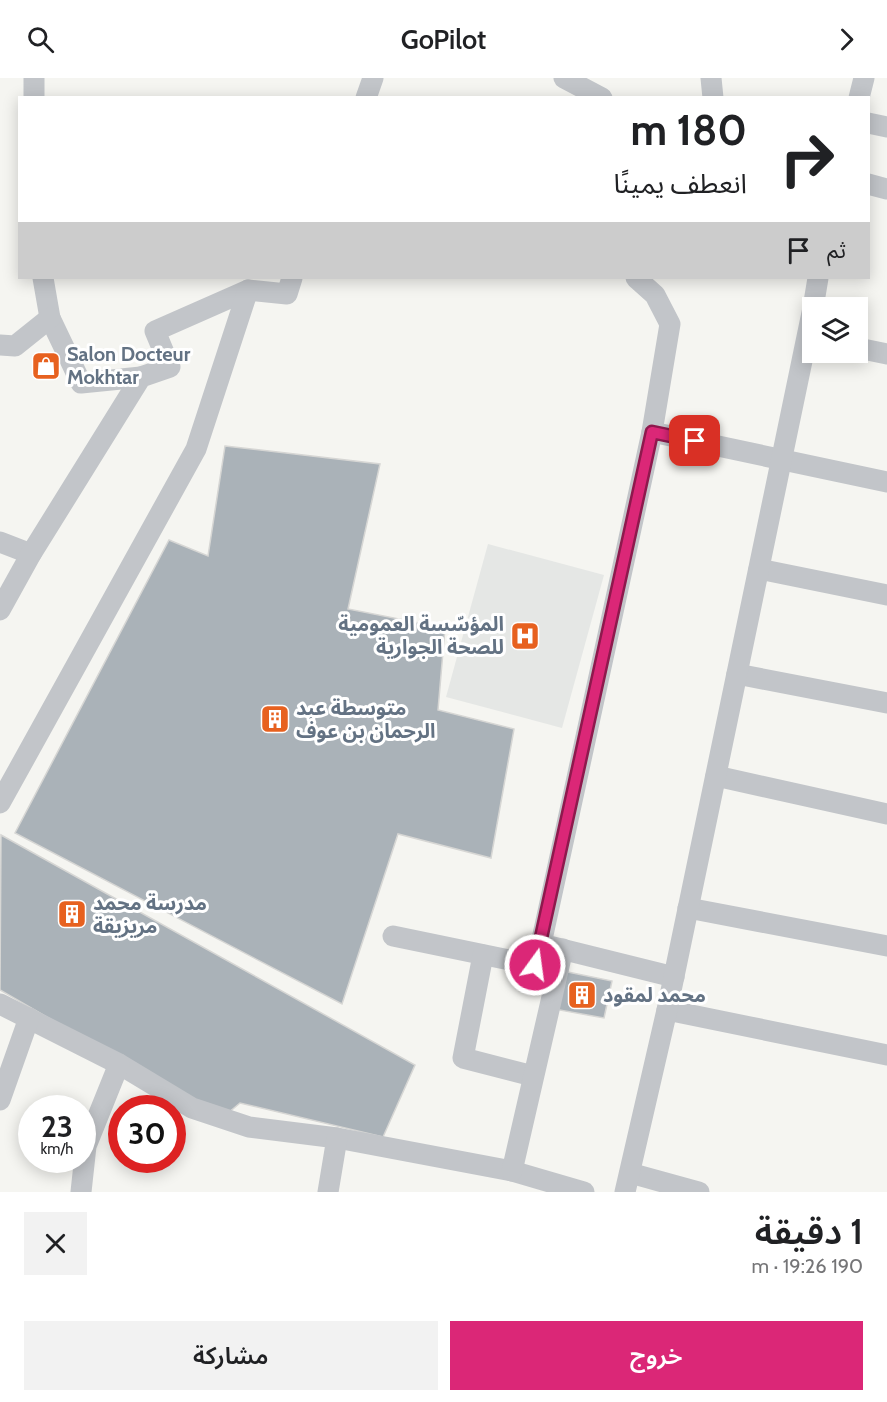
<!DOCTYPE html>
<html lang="ar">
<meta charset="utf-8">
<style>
body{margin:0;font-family:Cabin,"Noto Sans Arabic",sans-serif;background:#f2f2f2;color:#202124;direction:rtl;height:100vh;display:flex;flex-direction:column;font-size:22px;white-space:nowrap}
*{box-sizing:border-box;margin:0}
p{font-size:20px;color:#757577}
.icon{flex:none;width:33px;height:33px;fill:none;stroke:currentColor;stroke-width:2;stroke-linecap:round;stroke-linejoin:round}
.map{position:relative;height:1114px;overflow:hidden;direction:ltr}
.panel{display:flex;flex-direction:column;background:#fff;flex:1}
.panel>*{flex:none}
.banner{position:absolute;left:18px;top:18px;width:852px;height:183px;border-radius:0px;box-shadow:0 3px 15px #0003;direction:rtl;background:#fff;color:#202124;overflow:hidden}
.tools{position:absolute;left:802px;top:219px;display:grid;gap:12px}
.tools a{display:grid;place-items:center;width:66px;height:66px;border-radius:0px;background:#fff;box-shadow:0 3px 15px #0003;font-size:30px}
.speed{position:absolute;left:18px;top:1017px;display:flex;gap:12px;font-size:30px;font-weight:700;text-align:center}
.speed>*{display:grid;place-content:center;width:78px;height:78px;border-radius:50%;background:#fff;box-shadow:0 3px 15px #0003;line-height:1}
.speed small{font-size:15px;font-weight:400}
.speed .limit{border:9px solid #d22;background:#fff;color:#111}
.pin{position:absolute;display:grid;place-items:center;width:51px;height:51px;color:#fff;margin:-26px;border-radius:12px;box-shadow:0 3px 9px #0006}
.me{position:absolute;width:66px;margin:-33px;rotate:14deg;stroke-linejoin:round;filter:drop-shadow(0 0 4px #0008)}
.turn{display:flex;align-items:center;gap:21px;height:126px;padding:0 24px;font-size:27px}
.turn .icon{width:78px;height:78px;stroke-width:2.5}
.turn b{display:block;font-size:42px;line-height:51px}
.then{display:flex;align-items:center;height:57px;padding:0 24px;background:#0003;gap:12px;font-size:22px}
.round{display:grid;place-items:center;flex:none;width:63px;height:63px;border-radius:0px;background:#f2f2f2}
.headline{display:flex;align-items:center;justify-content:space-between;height:102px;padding:0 24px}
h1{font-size:36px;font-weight:600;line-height:45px}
.action{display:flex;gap:12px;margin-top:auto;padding:12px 24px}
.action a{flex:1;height:69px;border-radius:0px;background:#db2777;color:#fff;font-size:24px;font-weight:600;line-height:69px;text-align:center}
.action a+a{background:#f2f2f2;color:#202124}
header{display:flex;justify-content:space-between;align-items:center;height:78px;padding:0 24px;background:#fff;font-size:27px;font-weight:600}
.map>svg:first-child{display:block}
</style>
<header><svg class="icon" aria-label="forward" viewBox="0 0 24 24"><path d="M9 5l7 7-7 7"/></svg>GoPilot<svg class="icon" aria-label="search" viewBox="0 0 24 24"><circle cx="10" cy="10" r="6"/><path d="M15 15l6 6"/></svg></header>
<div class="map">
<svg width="887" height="1114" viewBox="0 0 887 1114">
<rect width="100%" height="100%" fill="#f5f5f1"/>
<path fill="#e5e7e5" d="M488 466 604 497 562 650 446 619Z"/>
<g fill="#aab2b8" stroke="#d6d6d4" stroke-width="1.5">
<path d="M225 368 380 386 348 531 445 550 438 632 514 651 491 780 398 756 342 926 15 755 169 462 208 478Z"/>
<path d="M1 757 415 987 383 1059 240 1025 222 1040 0 912Z"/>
<path d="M558 892 612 903 604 940 554 931Z"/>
</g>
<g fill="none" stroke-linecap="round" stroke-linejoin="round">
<g stroke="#c2c5c9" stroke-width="21">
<path d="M34 0V20"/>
<path d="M564 0 602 20"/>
<path d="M711 0 713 20"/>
<path d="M366 20 373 0"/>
<path d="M859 20 864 0"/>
<path d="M868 45 887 49"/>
<path d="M868 106 887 111"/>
<path d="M43 200 50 240 81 305 141 299"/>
<path d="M636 200 655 217 670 246 652 354 541 866 674 899"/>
<path d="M813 230 818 200"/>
<path d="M0 267 15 268 50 240"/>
<path d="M858 270 887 276"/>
<path d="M652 354 887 404"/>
<path d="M0 464 31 476"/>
<path d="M759 491 887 517"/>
<path d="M0 532 31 476 141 299 170 289 155 253 248 212 287 216 292 200"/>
<path d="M737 596 887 625"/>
<path d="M716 698 887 736"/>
<path d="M0 725 196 371 248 212"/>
<path d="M688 830 887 868"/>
<path d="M393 858 558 892"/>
<path d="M483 877 463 980 533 998"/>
<path d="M0 926 119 986 192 1030 249 1049 337 1060 512 1093 584 1114"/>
<path d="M667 932 887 977"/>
<path d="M0 1022 29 940"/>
<path d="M512 1093 563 871"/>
<path d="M630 1095 699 1114"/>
<path d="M81 1114 86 1068 119 986"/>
<path d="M328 1114 337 1060"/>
<path d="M625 1114 667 932 813 230"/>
</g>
</g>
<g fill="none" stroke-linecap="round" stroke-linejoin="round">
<g stroke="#8e194d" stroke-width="15">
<path id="route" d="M535 887 652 354 695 363"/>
</g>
<use href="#route" stroke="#db2777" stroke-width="10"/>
</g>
<defs>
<g id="shop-square" transform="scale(1.5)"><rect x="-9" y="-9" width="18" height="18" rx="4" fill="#e7611f" stroke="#fff"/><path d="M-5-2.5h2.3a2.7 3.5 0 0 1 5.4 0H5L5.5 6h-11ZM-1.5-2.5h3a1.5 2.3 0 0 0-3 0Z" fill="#fff"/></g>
<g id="hospital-square" transform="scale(1.5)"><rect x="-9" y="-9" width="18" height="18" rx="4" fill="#e7611f" stroke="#fff"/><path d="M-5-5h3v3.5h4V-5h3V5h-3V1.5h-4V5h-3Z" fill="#fff"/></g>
<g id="building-square" transform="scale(1.5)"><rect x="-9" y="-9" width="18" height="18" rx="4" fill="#e7611f" stroke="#fff"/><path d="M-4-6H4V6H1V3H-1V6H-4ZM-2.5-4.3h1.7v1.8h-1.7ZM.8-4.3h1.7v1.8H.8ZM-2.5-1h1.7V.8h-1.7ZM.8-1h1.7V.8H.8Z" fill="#fff"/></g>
</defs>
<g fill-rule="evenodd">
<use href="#shop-square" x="46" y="288"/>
<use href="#hospital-square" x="525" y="558"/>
<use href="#building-square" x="275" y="641"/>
<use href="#building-square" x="72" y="836"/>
<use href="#building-square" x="582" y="917"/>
</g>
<g text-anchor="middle" stroke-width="6" stroke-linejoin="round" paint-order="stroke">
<g font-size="20" font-weight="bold" fill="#637283" stroke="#fff" text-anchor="start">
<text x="67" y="283">Salon Docteur<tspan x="67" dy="23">Mokhtar</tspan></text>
<text x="504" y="553" text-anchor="end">المؤسّسة العمومية<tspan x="504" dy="23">للصحة الجوارية</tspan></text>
<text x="296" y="637">متوسطة عبد<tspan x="296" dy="23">الرحمان بن عوف</tspan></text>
<text x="93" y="832">مدرسة محمد<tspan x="93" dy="23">مريزيقة</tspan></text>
<text x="603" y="924">محمد لمقود</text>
</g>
</g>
</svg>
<div class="tools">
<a><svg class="icon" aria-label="layers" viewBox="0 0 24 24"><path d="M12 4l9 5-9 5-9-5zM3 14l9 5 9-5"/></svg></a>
</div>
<div class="speed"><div>23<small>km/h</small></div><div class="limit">30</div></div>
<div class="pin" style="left:695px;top:363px;background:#d93025"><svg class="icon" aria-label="arrive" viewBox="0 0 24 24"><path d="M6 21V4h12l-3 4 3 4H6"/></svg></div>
<svg class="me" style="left:535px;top:887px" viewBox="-20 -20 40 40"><circle r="17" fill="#db2777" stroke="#fff" stroke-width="3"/><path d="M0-11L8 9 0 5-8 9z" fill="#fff"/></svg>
<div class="banner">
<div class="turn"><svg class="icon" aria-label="right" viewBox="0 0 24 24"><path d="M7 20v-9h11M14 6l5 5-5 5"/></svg><div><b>180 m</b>انعطف يمينًا</div></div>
<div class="then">ثم<svg class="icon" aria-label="arrive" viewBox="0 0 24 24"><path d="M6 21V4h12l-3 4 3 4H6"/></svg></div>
</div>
</div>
<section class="panel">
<div class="headline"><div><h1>1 دقيقة</h1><p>190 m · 19:26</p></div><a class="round"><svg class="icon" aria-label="close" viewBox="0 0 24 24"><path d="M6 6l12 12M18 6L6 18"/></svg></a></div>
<div class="action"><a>خروج</a><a>مشاركة</a></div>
</section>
